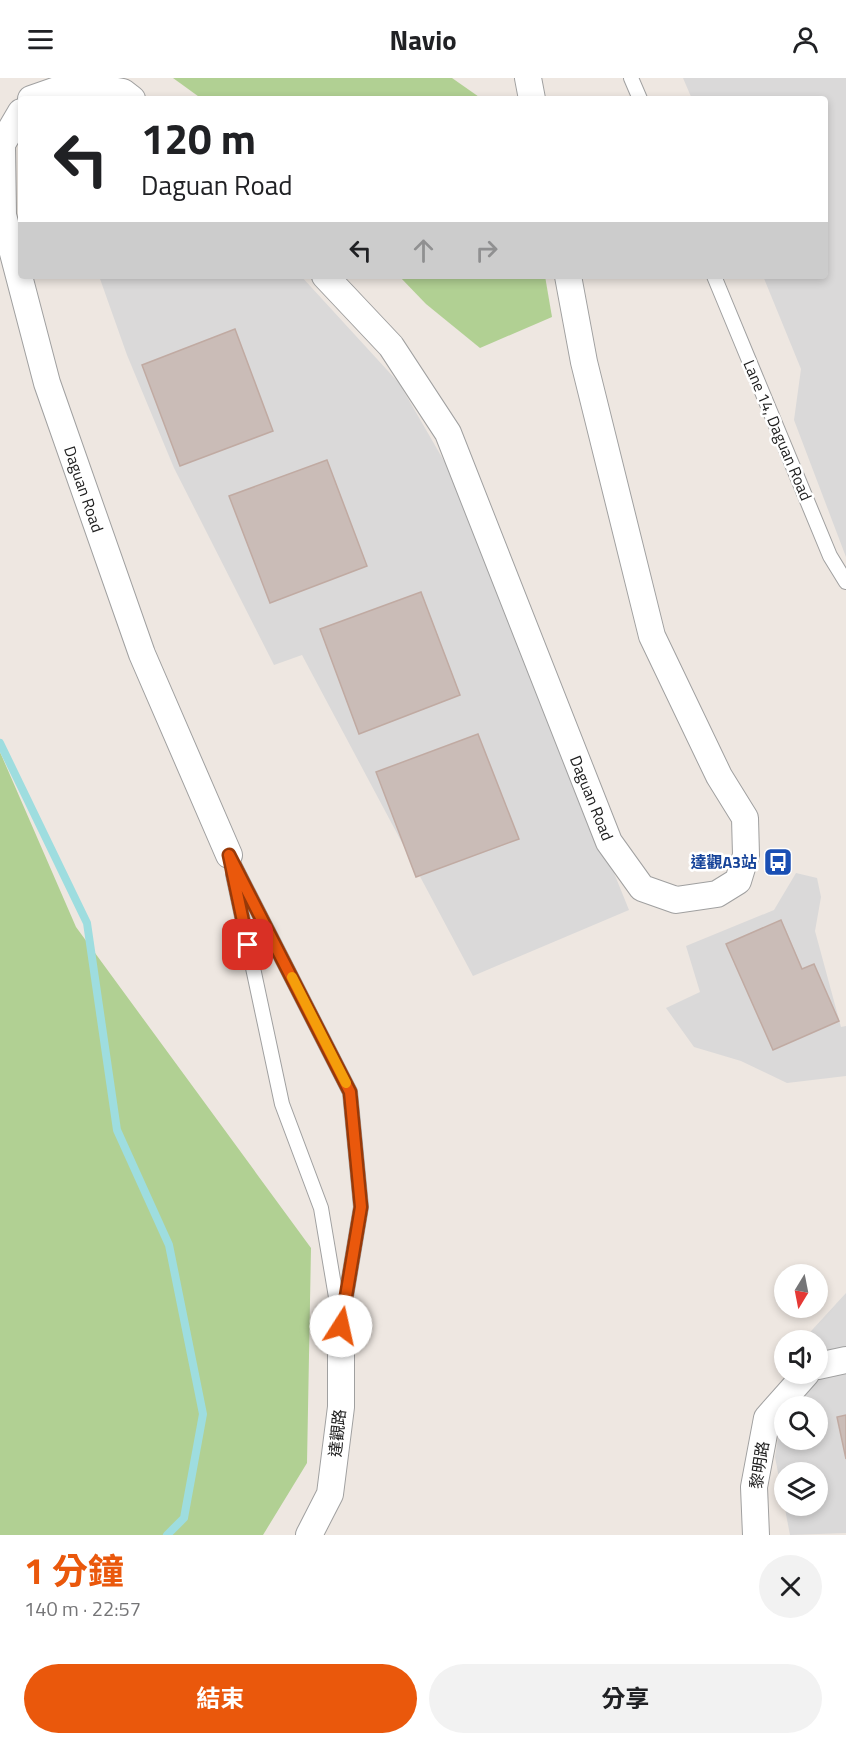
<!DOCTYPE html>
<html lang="zh-TW">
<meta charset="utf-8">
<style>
body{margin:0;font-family:"Titillium Web","Noto Sans TC",sans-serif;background:#f2f2f2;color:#202124;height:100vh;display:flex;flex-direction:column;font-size:22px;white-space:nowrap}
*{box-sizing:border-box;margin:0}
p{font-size:20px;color:#757577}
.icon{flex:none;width:33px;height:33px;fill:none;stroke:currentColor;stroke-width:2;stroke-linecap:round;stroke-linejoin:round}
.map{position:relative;height:1457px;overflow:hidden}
.side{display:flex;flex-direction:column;background:#fff;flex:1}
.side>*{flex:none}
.guide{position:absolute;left:18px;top:18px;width:810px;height:183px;border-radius:6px;box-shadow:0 3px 9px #0003;background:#fff;color:#202124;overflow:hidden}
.needle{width:39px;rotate:190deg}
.buttons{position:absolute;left:774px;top:1186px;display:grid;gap:12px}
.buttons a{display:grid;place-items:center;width:54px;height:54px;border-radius:50%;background:#fff;box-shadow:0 3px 9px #0003;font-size:30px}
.pin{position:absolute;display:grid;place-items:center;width:51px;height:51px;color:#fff;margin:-26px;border-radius:12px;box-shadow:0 3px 9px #0006}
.me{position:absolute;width:66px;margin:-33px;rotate:10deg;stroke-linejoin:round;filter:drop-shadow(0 0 4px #0008)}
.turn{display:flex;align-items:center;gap:21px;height:126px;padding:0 24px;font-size:27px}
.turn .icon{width:78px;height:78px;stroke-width:2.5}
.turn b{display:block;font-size:42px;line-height:51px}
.lanes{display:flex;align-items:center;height:57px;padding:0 24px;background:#0003;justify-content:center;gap:30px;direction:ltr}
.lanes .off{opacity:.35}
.round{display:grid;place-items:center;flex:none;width:63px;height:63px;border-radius:32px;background:#f2f2f2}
.head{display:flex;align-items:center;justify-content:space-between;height:102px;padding:0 24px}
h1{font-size:36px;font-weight:700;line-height:45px;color:#ea580c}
.button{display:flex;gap:12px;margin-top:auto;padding:12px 24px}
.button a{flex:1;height:69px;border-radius:36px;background:#ea580c;color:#fff;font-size:24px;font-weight:700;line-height:69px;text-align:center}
.button a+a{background:#f2f2f2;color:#202124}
header{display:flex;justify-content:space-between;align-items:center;height:78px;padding:0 24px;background:#fff;font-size:27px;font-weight:700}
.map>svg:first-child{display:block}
</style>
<header><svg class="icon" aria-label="menu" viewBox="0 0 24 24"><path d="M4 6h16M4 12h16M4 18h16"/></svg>Navio<svg class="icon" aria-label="person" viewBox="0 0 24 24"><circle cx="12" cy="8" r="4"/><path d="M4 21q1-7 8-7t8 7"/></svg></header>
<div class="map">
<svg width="846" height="1457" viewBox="0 0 846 1457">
<rect width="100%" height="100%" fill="#eee7e1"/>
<g fill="#dad9d9" fill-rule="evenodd">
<path d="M683 0H846V479L794 342 801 291 763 198H825V21H692Z"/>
<path d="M99 198H301L399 305 455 402 629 832 473 898 302 577 274 587 174 390 127 277Z"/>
<path d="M796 795 817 800 821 819 815 853 841 949 846 948V998L787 1005 741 983 694 969 666 930 700 914 686 868 774 832Z"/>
<path d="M846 1215V1455L790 1457 775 1379 788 1296H818V1263H802ZM784 1329H818V1362H784ZM784 1395H818V1428H784Z"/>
</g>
<g fill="#b1d093">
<path d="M173 0H452L482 21H202Z"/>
<path d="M399 198H545L552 239 480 270 426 226Z"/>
<path d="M0 674 76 849 311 1170 307 1385 263 1457H0Z"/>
</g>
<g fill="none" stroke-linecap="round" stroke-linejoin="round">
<path stroke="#9edddf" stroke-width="8" d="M0 665 87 845 117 1052 169 1167 203 1336 184 1440 167 1457"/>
</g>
<g fill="#cabcb7" stroke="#c0aaa2" stroke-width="1.5">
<path d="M235 251 273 353 180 388 142 287Z"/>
<path d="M327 382 367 488 270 525 229 418Z"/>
<path d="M421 514 460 617 359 656 320 551Z"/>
<path d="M478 656 519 761 416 799 376 694Z"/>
<path d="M781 842 802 891 814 886 839 943 773 972 726 866Z"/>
<path d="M846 1337V1381L837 1339Z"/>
</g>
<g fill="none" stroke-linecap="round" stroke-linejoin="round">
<g stroke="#a0a0a0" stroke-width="16">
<g id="service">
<path d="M631 0 640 21"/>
<path d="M714 198 830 478 846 504"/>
<path d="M229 777 350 1014 361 1129 341 1248"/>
<path d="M233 796 282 1026 321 1130 339 1237"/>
</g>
</g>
<g stroke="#a0a0a0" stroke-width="28">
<g id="minor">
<path d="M528 0 532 21"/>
<path d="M31 21 74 6 123 14 132 21"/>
<path d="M21 34 2 66 3 137 47 305 142 576 229 777"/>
<path d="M325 198 391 268 448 355 609 764 642 810 676 822 717 816 738 803 746 777 745 740 719 698 652 558 584 284 568 198"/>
<path d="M818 1288 846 1282"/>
<path d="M309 1457 330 1416 341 1329V1248"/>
<path d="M756 1457 754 1409 767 1340 806 1296"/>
</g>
</g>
<use href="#service" stroke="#fff" stroke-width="14"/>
<use href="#minor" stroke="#fff" stroke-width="26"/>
</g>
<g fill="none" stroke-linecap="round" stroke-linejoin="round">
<g stroke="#983908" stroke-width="15">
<path id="route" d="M248 867 229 777 350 1014 361 1129 341 1248"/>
</g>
<use href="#route" stroke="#ea580c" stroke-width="10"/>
<path stroke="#f59e0b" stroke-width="10" d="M292 899 346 1005"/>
</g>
<defs>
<g id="bus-square" transform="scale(1.5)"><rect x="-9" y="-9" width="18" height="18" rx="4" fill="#1a4fb4" stroke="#fff"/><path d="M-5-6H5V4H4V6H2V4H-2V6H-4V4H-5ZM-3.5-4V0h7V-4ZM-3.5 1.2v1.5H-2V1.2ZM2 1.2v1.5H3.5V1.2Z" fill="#fff"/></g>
</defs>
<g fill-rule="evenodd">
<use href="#bus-square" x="778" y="784"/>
</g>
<g text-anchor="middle" stroke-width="5" stroke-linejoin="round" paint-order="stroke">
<g font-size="16" fill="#1c1c1c" stroke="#fff">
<text transform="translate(778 352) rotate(67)" y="6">Lane 14, Daguan Road</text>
<text transform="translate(84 411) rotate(71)" y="6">Daguan Road</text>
<text transform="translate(592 720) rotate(68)" y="6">Daguan Road</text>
<text transform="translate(337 1355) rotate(-84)" y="6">達觀路</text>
<text transform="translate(759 1387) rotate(-81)" y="6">黎明路</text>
</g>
<g font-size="16" font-weight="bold" fill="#164399" stroke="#fff" text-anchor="end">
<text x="757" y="790">達觀A3站</text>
</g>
</g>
</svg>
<div class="buttons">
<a><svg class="needle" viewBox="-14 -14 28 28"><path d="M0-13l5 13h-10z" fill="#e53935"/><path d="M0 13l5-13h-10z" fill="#757577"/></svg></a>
<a><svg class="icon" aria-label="sound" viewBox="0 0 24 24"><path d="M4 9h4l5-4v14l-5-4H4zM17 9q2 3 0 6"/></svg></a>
<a><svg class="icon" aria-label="search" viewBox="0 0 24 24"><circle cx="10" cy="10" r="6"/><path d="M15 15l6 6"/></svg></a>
<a><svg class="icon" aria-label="layers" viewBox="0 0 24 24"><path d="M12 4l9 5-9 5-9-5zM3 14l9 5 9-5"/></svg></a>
</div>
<div class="pin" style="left:248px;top:867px;background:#d93025"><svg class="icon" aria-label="arrive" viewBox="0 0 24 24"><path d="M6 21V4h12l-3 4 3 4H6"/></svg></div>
<svg class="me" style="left:341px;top:1248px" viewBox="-20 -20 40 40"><circle r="19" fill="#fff"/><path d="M0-13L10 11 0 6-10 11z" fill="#ea580c"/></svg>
<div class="guide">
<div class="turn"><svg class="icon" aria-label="left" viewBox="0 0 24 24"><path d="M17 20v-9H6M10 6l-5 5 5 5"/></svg><div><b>120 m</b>Daguan Road</div></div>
<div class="lanes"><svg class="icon" aria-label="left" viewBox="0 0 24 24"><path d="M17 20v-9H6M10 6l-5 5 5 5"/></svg><svg class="icon off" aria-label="ahead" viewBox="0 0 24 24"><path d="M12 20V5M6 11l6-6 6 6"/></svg><svg class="icon off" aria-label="right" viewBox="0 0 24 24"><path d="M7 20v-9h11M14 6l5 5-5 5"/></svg></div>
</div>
</div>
<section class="side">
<div class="head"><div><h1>1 分鐘</h1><p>140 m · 22:57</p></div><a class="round"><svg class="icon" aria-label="close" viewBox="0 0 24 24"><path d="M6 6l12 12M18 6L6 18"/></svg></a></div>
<div class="button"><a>結束</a><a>分享</a></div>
</section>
